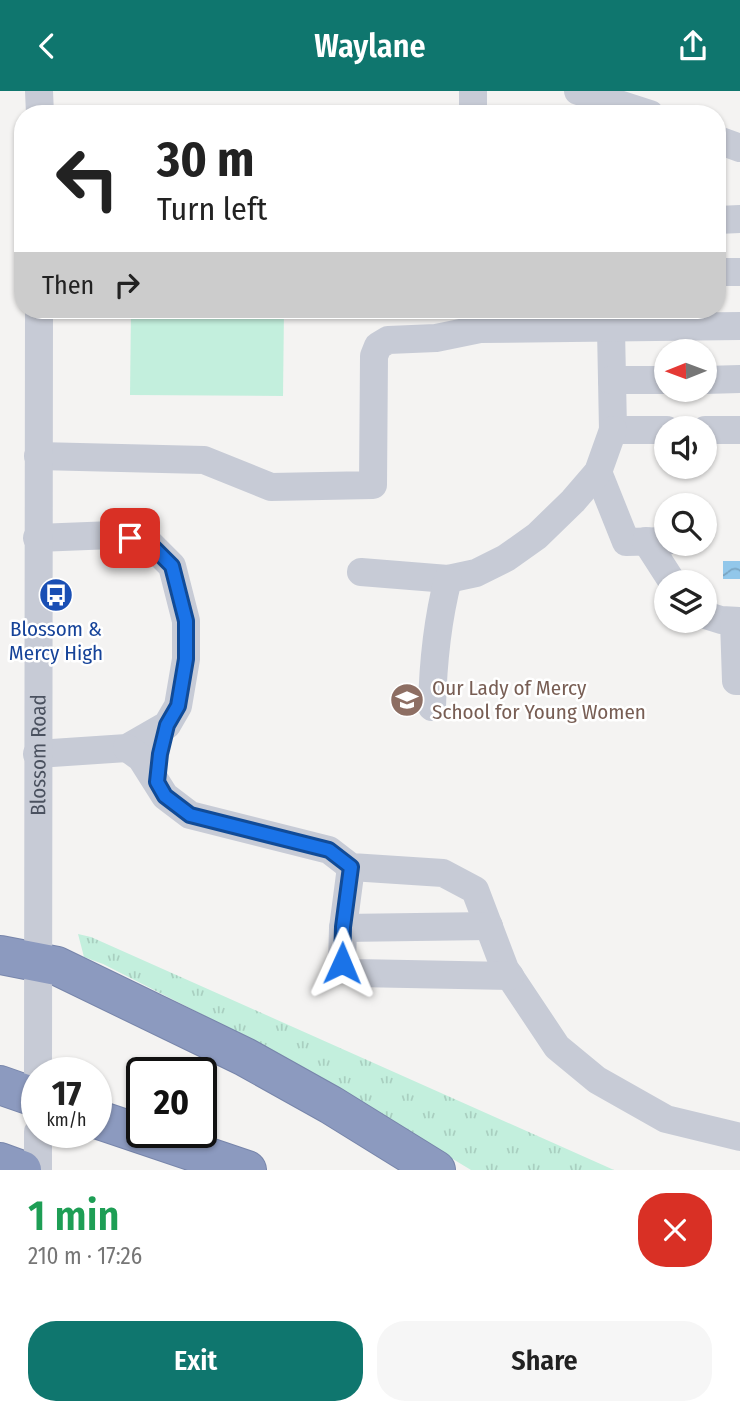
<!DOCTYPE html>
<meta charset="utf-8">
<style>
body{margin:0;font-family:"Fira Sans Condensed",sans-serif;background:#f6f6f6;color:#222;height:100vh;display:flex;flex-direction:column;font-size:26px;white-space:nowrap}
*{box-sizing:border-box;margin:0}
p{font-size:23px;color:#767676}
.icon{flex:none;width:38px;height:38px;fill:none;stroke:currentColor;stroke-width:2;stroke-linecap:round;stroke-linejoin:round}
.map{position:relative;height:1079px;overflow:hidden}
.side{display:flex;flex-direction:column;background:#fff;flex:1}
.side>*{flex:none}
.top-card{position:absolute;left:14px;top:14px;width:712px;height:214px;border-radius:28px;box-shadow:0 2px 5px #0004;background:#fff;color:#222;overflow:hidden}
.needle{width:46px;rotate:269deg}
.tools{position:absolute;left:654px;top:248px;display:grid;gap:14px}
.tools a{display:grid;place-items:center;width:63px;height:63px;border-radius:50%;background:#fff;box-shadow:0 2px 5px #0004;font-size:35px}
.speed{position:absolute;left:21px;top:966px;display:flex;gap:14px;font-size:35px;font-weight:700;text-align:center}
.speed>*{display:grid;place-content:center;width:91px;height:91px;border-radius:50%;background:#fff;box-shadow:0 2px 5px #0004;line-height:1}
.speed small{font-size:18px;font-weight:400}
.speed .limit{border:4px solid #111;border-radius:10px;background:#fff;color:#111}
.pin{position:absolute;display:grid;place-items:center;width:60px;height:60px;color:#fff;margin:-30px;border-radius:14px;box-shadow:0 4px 10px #0006}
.me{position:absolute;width:77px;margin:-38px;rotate:1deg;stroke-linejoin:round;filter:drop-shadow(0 0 5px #0008)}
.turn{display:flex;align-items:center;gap:24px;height:147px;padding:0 28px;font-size:32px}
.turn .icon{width:91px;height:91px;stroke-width:2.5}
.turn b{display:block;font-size:49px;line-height:60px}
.then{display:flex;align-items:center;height:66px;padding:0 28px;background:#0003;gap:14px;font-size:26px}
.round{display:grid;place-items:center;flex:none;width:74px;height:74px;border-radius:28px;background:#f6f6f6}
.summary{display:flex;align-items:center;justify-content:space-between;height:119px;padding:0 28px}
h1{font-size:42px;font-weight:600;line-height:52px;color:#1e9e55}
.cta{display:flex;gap:14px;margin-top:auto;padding:14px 28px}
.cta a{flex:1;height:80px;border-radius:28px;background:#0f766e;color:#fff;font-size:28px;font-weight:600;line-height:80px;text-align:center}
.cta a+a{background:#f6f6f6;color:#222}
header{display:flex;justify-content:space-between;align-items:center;height:91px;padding:0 28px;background:#0f766e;color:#fff;font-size:32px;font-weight:600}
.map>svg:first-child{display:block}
</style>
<header><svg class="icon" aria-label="back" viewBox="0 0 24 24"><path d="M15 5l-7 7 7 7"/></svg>Waylane<svg class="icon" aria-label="share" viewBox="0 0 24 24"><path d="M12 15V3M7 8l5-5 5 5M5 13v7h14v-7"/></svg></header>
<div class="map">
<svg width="740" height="1079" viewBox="0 0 740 1079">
<defs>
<pattern id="grass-tufts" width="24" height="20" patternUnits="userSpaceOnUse" patternTransform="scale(1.75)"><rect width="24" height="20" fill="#c3efdd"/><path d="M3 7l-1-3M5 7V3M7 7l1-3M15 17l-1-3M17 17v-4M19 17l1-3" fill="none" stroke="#a9cfc0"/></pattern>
<pattern id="water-waves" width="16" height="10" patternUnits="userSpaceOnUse" patternTransform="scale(1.75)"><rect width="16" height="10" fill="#92c7ea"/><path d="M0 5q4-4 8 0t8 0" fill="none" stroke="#79a4c1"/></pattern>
</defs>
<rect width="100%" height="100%" fill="#f4f3f2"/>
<path fill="url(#grass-tufts)" d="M78 843 91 846 614 1079H471L274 960 103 873 84 866Z"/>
<path fill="#c3efdd" d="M131 219H284L283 305 130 304Z"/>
<rect fill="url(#water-waves)" x="723" y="470" width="17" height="18"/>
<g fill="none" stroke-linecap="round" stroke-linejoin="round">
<g stroke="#7785aa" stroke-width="40">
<g id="highway">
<path d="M0 864 57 875 245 966 331 1014 436 1079"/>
<path d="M0 994 37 1007"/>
<path d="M96 1028 247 1079"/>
<path d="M0 1071 22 1079"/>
</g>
</g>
<g stroke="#c7cbd6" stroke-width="28">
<path d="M39 0 40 23"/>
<path d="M473 0V23"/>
<path d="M578 0 650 23"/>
<path d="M718 49 740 57"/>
<path d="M718 129 740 128"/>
<path d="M718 181H740"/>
<path d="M611 238 613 339H667"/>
<path d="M612 289H667"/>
<path d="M705 289 740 288"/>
<path d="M705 339H740"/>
<path d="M38 365 204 369 271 396 373 394 374 265 378 255 388 249 436 247 480 238 740 235"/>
<path d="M598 381 626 451 667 450"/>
<path d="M37 447 113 444 146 449 172 475 186 530V568L178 615 167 634 127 657 37 663"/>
<path d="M646 450 673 492"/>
<path d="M361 481 448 488 476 482 506 467 537 445 573 410 598 381 613 339"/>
<path d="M705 524 721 529 740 530"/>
<path d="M734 530 736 590H740"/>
<path d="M432 616C433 572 437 531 448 488"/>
<path d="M127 657 141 667 165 705 190 724 329 759 351 776 443 782 475 799 505 878 557 956 597 989 666 1028 740 1046"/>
<path d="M351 776 343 837 342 872 348 879 356 882 510 885"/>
<path d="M343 837 489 835"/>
<path id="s1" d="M38 982 39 219"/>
<path d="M38 1079V1041"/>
</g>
<use href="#highway" stroke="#8c9abf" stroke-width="38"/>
</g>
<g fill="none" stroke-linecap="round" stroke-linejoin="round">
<g stroke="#114b97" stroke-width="18">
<path id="route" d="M130 447 146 449 172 475 186 530V568L178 615 167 634 160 663 157 691 165 705 190 724 329 759 351 776 343 836 342 872"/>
</g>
<use href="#route" stroke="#1a73e8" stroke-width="12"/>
</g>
<defs>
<g id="bus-disc" transform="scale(1.75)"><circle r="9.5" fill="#1a4fb4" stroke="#fff"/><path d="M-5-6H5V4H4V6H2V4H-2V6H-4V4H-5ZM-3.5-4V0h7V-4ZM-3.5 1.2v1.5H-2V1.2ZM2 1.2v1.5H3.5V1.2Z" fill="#fff"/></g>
<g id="school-disc" transform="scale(1.75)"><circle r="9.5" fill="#8d6e63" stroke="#fff"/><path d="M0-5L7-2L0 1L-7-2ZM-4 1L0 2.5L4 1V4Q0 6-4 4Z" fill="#fff"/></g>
</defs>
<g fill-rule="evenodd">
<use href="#bus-disc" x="56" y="504"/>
<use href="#school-disc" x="407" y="609"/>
</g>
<g text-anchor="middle" stroke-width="5" stroke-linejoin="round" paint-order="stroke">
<g font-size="21" fill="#164399" stroke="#fff">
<text x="56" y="545">Blossom &amp;<tspan x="56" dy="24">Mercy High</tspan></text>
</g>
<g font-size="21" fill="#785e54" stroke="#fff" text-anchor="start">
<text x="432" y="604">Our Lady of Mercy<tspan x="432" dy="24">School for Young Women</tspan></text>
</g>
<g font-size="21" fill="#4a515f" stroke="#fff">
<text dy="7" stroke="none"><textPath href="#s1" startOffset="318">Blossom Road</textPath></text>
</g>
</g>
</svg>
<div class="tools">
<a><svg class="needle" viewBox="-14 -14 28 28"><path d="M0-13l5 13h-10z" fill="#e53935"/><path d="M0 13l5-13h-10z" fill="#767676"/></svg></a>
<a><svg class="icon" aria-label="sound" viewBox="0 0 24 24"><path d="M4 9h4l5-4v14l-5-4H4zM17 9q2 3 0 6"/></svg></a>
<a><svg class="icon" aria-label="search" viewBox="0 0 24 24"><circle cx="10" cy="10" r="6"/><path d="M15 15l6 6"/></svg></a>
<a><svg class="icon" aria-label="layers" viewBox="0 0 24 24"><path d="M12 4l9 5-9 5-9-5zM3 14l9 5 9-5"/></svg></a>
</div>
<div class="speed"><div>17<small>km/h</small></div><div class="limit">20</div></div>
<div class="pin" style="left:130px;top:447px;background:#d93025"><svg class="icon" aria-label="arrive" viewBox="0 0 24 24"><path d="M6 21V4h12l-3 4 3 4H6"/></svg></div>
<svg class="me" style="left:342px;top:872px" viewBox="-20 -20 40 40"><path d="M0-17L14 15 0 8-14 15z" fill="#1a73e8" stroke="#fff" stroke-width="4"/></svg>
<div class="top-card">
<div class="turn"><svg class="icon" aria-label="left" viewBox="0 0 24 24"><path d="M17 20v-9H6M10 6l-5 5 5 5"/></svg><div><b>30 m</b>Turn left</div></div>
<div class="then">Then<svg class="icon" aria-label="right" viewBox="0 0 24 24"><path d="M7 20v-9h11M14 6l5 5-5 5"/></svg></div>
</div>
</div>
<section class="side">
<div class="summary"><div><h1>1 min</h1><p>210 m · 17:26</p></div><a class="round" style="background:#d93025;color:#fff"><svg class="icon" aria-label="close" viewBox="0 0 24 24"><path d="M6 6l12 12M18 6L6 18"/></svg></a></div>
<div class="cta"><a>Exit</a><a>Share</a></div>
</section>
